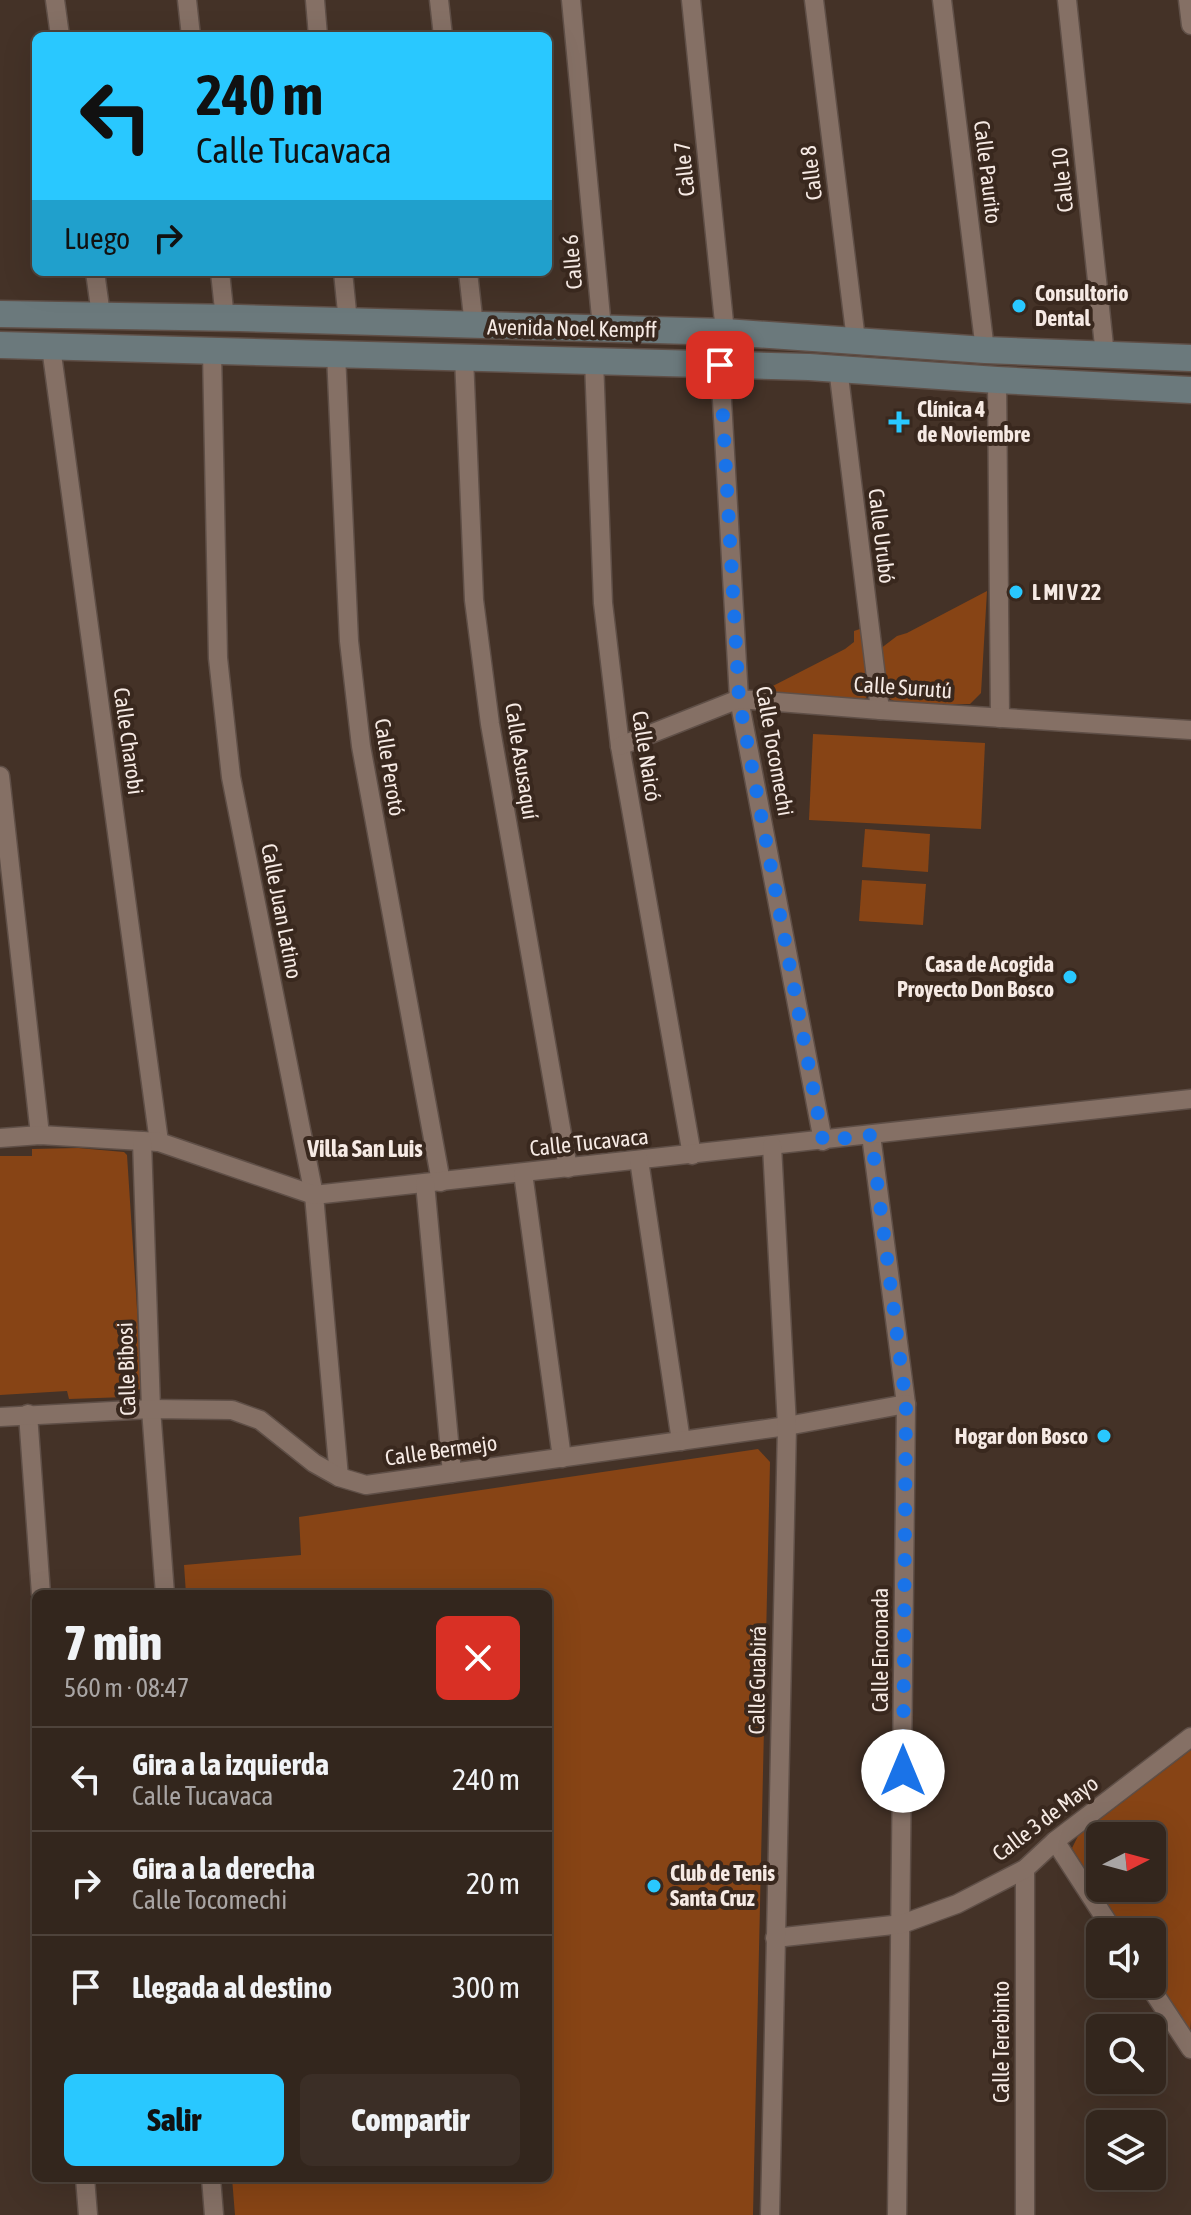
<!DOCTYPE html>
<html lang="es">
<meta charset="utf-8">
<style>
body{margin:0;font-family:"Asap Condensed",sans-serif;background:#3b2e26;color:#f1f3f6;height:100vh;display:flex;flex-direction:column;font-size:30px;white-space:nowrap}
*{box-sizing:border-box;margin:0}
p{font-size:26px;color:#a9a5a4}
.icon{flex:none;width:44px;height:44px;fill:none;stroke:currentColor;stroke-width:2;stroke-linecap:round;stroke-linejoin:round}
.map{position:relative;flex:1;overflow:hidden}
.sheet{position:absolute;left:32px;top:1590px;width:520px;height:592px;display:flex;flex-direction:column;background:#33261d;border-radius:12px;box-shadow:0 8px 32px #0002,0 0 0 2px #4e433b}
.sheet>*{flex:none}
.hud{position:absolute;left:32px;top:32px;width:520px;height:244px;border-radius:12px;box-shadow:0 8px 32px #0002,0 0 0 2px #4e433b;background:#29c8ff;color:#111;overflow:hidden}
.needle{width:52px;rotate:84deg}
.fabs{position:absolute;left:1086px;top:1822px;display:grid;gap:16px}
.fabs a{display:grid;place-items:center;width:80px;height:80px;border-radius:12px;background:#33261d;box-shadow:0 8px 32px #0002,0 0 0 2px #4e433b;font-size:40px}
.pin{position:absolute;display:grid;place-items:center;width:68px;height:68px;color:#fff;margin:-34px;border-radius:16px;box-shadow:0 4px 12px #0006}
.me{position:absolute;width:88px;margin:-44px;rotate:0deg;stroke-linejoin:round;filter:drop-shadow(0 0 6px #0008)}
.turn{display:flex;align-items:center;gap:28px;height:168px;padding:0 32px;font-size:36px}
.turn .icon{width:104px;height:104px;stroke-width:2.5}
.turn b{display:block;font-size:56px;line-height:68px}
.then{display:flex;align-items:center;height:76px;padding:0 32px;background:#0003;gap:16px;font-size:30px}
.round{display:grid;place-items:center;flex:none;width:84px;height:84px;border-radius:12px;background:#3b2e26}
.overview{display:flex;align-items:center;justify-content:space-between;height:136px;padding:0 32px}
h1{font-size:48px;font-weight:800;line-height:60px}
.action{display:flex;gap:16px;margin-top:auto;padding:16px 32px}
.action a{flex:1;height:92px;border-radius:12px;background:#29c8ff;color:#111;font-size:32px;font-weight:800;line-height:92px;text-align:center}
.action a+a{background:#3b2e26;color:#f1f3f6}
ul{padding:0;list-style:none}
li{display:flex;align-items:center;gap:24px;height:104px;padding:0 32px;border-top:2px solid #4e433b}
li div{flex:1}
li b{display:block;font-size:30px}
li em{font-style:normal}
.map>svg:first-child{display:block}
</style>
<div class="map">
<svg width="1191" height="2215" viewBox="0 0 1191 2215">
<rect width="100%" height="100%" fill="#443227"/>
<g fill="#874415" fill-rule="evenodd">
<path d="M987 591 981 693 970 704 903 705 890 699 884 688 880 649 897 636 907 633Z"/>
<path d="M863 628 869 692 866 698 853 703 771 699 754 690 759 686 765 690 845 649 854 642V631Z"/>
<path d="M813 734 985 743 981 829 809 820Z"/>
<path d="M865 829 930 834 928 872 862 867Z"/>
<path d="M862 880 926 884 923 925 859 921Z"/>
<path d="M78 1148 124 1152 127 1155 142 1386 135 1395 126 1397 69 1399 67 1391 0 1395V1156H32V1149Z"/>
<path d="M758 1449 770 1462 753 2215H235L232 2178H548V1594H186L184 1565 301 1555 299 1517Z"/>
<path d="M1191 1750V2020L1190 2036 1152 1976V1932H1124L1072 1848 1078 1836ZM1100 1836H1152V1888H1100Z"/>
</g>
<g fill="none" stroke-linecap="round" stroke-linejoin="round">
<g stroke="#5f4f47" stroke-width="21">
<g id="street">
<path d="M55 0 60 36"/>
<path d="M187 0 191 36"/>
<path d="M315 0 318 36"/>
<path d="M439 0 443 36"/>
<path d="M571 0 602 328"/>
<path d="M691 0 725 332"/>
<path d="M814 0 856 340"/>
<path d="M942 0 985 350"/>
<path d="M1067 0 1105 355"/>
<path d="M1188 0 1191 25"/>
<path d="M95 272 101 315"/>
<path d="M220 272 225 319"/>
<path d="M343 272 348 322"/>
<path d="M468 272 474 326"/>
<path d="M51 347 159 1142"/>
<path d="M212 351 218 658 231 777 314 1195 339 1477"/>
<path d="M336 354 349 641 361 746 441 1182"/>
<path d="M464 357 474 600 490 724 568 1168"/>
<path d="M594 360 603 603 620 746 692 1155"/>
<path d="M720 365 739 699 823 1141"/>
<path d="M838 368 880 710"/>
<path d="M997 380 1000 718"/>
<path d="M620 746 739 699 880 710 1191 730"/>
<path d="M0 776 40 1135"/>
<path d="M871 1135 906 1404 897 2215"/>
<path d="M0 1138 40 1135 159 1142 314 1195 1191 1099"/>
<path d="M142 1141 151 1409 165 1594"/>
<path d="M639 1160 681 1441"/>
<path d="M523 1173 562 1458"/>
<path d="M425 1183 452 1473"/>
<path d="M28 1414 41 1594"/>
<path d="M0 1417 151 1409 232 1410 260 1420 314 1463 339 1477 366 1485 787 1426 906 1404"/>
<path d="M1055 1841 1114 1932"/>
<path d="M1025 1869V2215"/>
<path d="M775 1938 902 1924 957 1904 1025 1869 1055 1841 1191 1737"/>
<path d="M1148 1984 1191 2049"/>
<path d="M85 2178 88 2215"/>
<path d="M211 2178 214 2215"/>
<path d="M770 2215 787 1426 772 1146"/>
</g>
</g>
<g stroke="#5f4f47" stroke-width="29">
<g id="secondary">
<path d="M0 314 239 318 725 332 985 350 1191 358"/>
<path d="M0 345 809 367 997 380 1191 390"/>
</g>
</g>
<use href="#street" stroke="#857065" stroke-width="18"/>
<use href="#secondary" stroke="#6b797c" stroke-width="26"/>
</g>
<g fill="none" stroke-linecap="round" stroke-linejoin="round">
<path stroke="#1a73e8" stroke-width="14" stroke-dasharray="0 25.2" d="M720 365 739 699 823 1141 871 1135 906 1404 903 1771"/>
</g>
<g fill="#29c8ff" stroke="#39281e" stroke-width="3">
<circle cx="1019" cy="306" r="8"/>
<path d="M895 410h8v8h8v8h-8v8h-8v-8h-8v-8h8z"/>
<circle cx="1016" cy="592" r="8"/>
<circle cx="1070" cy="977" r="8"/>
<circle cx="1104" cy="1436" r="8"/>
<circle cx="654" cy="1886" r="8"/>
</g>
<g text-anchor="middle" stroke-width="8" stroke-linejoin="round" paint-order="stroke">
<g font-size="22" fill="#f6eae4" stroke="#39281e">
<text transform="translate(684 169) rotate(-96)" y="8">Calle 7</text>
<text transform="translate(988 172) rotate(83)" y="8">Calle Paurito</text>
<text transform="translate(811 173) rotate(-97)" y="8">Calle 8</text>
<text transform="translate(1062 180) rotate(-96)" y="8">Calle 10</text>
<text transform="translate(572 262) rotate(-95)" y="8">Calle 6</text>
<text transform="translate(572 328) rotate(1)" y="8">Avenida Noel Kempff</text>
<text transform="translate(882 536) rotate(83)" y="8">Calle Urubó</text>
<text transform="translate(903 687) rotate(4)" y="8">Calle Surutú</text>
<text transform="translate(129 741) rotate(82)" y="8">Calle Charobi</text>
<text transform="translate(775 751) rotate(80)" y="8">Calle Tocomechi</text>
<text transform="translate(647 756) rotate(81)" y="8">Calle Naicó</text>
<text transform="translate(522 761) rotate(81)" y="8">Calle Asusaquí</text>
<text transform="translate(390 767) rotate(81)" y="8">Calle Perotó</text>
<text transform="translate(282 911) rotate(79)" y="8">Calle Juan Latino</text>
<text transform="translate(589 1142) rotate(-6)" y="8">Calle Tucavaca</text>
<text transform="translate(126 1369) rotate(-92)" y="8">Calle Bibosi</text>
<text transform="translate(441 1450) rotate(-8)" y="8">Calle Bermejo</text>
<text transform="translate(880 1650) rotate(-90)" y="8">Calle Enconada</text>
<text transform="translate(757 1680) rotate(-89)" y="8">Calle Guabirá</text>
<text transform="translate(1045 1818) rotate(-37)" y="8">Calle 3 de Mayo</text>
<text transform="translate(1001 2042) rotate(-90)" y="8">Calle Terebinto</text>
</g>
<g font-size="22" font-weight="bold" fill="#f6eae4" stroke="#39281e" text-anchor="start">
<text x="1035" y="301">Consultorio<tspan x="1035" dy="25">Dental</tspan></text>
<text x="917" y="417">Clínica 4<tspan x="917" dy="25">de Noviembre</tspan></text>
<text x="1032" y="600">L MI V 22</text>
<text x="1054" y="972" text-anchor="end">Casa de Acogida<tspan x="1054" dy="25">Proyecto Don Bosco</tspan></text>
<text x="1088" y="1444" text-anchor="end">Hogar don Bosco</text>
<text x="670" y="1881">Club de Tenis<tspan x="670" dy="25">Santa Cruz</tspan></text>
</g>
<g font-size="24" font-weight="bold" fill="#f6eae4" stroke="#39281e">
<text x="365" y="1157">Villa San Luis</text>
</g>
</g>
</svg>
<div class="fabs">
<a><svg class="needle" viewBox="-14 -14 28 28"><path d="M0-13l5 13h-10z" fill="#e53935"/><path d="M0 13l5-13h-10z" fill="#a9a5a4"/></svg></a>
<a><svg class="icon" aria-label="sound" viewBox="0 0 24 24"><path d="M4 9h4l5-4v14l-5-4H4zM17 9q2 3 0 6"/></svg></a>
<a><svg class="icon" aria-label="search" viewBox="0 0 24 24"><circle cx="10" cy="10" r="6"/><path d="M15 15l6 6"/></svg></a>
<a><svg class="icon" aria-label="layers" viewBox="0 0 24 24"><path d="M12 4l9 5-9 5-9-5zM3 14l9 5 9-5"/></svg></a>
</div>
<div class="pin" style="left:720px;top:365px;background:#d93025"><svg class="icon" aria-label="arrive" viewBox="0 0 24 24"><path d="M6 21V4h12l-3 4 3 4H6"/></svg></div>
<svg class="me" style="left:903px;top:1771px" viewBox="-20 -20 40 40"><circle r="19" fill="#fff"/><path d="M0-13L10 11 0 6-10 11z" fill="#1a73e8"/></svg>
<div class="hud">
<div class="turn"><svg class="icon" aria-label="left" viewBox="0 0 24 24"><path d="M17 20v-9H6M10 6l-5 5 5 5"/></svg><div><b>240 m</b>Calle Tucavaca</div></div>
<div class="then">Luego<svg class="icon" aria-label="right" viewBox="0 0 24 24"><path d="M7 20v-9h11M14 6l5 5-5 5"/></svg></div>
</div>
<section class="sheet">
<div class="overview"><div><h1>7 min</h1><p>560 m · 08:47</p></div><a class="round" style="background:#d93025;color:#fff"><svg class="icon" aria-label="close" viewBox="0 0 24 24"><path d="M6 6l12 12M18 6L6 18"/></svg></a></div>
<ul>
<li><svg class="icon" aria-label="left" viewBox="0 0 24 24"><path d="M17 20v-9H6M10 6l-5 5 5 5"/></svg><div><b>Gira a la izquierda</b><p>Calle Tucavaca</p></div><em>240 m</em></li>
<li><svg class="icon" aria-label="right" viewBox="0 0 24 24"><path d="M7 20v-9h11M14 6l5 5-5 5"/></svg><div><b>Gira a la derecha</b><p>Calle Tocomechi</p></div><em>20 m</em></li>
<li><svg class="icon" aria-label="arrive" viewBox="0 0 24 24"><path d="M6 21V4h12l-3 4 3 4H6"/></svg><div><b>Llegada al destino</b></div><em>300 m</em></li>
</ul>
<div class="action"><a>Salir</a><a>Compartir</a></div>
</section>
</div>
